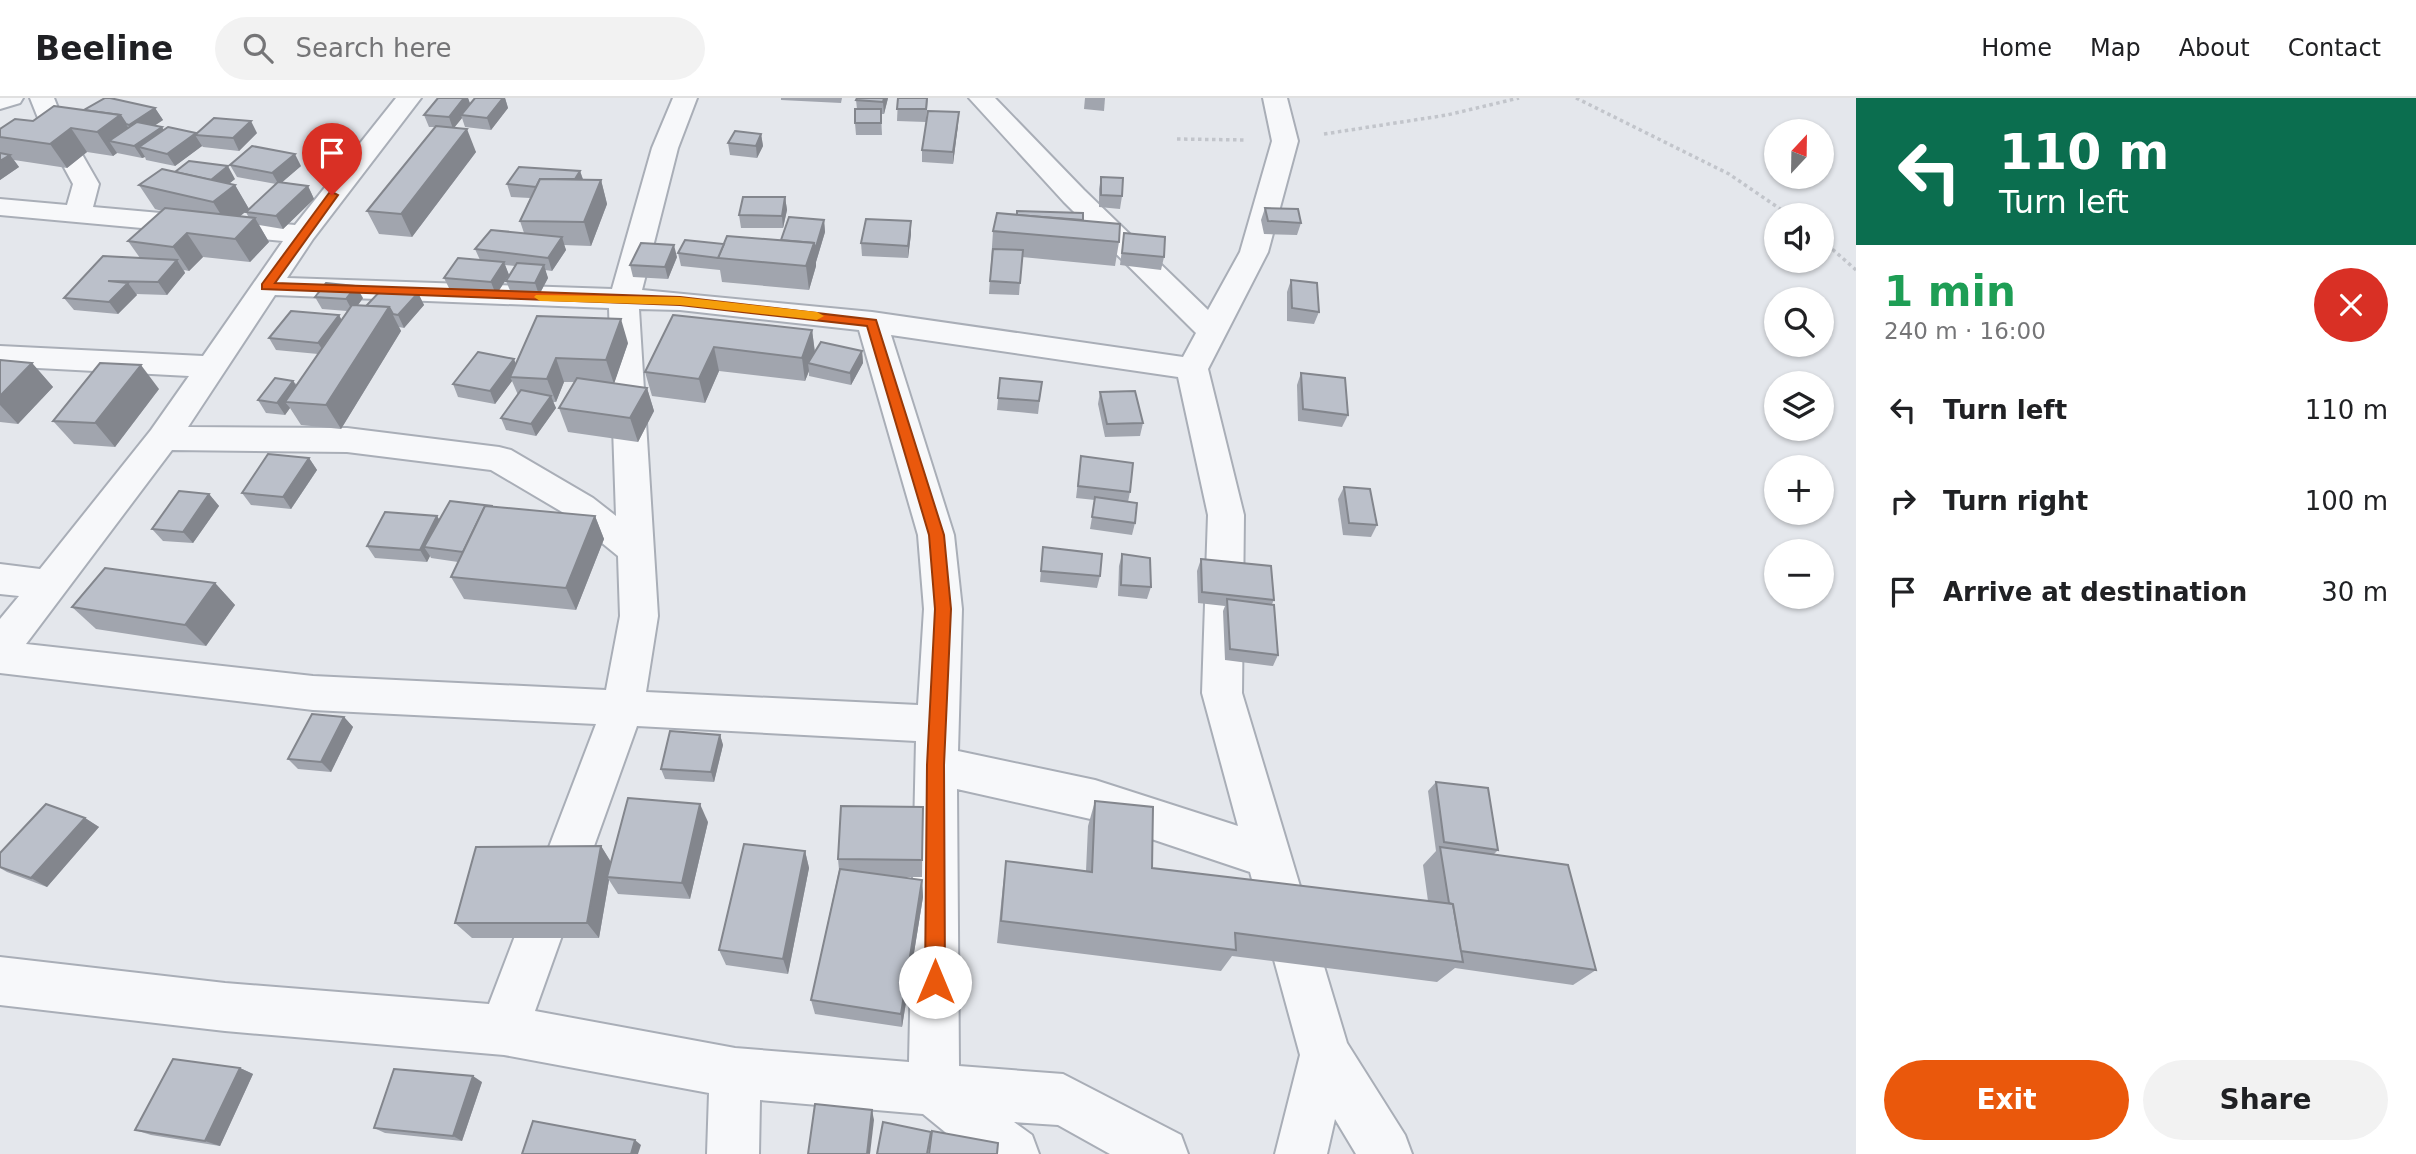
<!DOCTYPE html>
<meta charset="utf-8">
<style>
body{margin:0;font-family:"DejaVu Sans",sans-serif;background:#f2f2f2;color:#202124;height:100vh;display:flex;flex-direction:column;font-size:26px;white-space:nowrap}
*{box-sizing:border-box;margin:0}
p{font-size:23px;color:#757577}
.icon{flex:none;width:38px;height:38px;fill:none;stroke:currentColor;stroke-width:2;stroke-linecap:round;stroke-linejoin:round}
.map{position:relative;flex:1;overflow:hidden}
.side{display:flex;flex-direction:column;background:#fff;width:560px}
.side>*{flex:none}
.banner{background:#0b6e4f;color:#fff;overflow:hidden}
.needle{width:46px;rotate:22deg}
.controls{position:absolute;left:1764px;top:21px;display:grid;gap:14px}
.controls a{display:grid;place-items:center;width:70px;height:70px;border-radius:50%;background:#fff;box-shadow:0 2px 5px #0004;font-size:35px}
.pin{position:absolute;display:grid;place-items:center;width:60px;height:60px;color:#fff;margin:-72px -30px;border-radius:50% 50% 50% 0;rotate:-45deg;box-shadow:0 0 7px #0007}
.pin .icon{rotate:45deg}
.me{position:absolute;width:77px;margin:-38px;rotate:0deg;stroke-linejoin:round;filter:drop-shadow(0 0 5px #0008)}
.turn{display:flex;align-items:center;gap:24px;height:147px;padding:0 28px;font-size:32px}
.turn .icon{width:91px;height:91px;stroke-width:2.5}
.turn b{display:block;font-size:49px;line-height:60px}
.round{display:grid;place-items:center;flex:none;width:74px;height:74px;border-radius:37px;background:#f2f2f2}
.summary{display:flex;align-items:center;justify-content:space-between;height:119px;padding:0 28px}
h1{font-size:42px;font-weight:700;line-height:52px;color:#1e9e55}
.primary-button{display:flex;gap:14px;margin-top:auto;padding:14px 28px}
.primary-button a{flex:1;height:80px;border-radius:42px;background:#ea580c;color:#fff;font-size:28px;font-weight:700;line-height:80px;text-align:center}
.primary-button a+a{background:#f2f2f2;color:#202124}
ul{padding:0;list-style:none}
li{display:flex;align-items:center;gap:21px;height:91px;padding:0 28px}
li div{flex:1}
li b{display:block;font-size:26px}
li em{font-style:normal}
header{display:flex;align-items:center;gap:42px;box-sizing:border-box;height:98px;padding:0 35px;background:#fff;border-bottom:2px solid #e0e0e0}
header strong{font-size:33px}
nav{display:flex;gap:38px;margin-inline-start:auto;font-size:24px}
.search{width:490px;height:63px;background:#f2f2f2;display:flex;align-items:center;gap:18px;box-sizing:border-box;padding:0 24px;border-radius:38px;color:#757577;font-size:26px}
main{display:flex;flex:1;min-height:0}
.map>svg:first-child{display:block}
</style>
<header>
<strong>Beeline</strong>
<div class="search"><svg class="icon" aria-label="search" viewBox="0 0 24 24"><circle cx="10" cy="10" r="6"/><path d="M15 15l6 6"/></svg>Search here</div>
<nav><a>Home</a><a>Map</a><a>About</a><a>Contact</a></nav>
</header>
<main>
<div class="map">
<svg width="1856" height="1056" viewBox="0 0 1856 1056">
<rect width="100%" height="100%" fill="#e4e7ec"/>
<g fill="none" stroke-linecap="round" stroke-linejoin="round">
<g stroke="#a9aeb7" stroke-width="4">
<g id="minor">
<path d="M0 0H23L20 5 0 11Z"/>
<path d="M30 0H54L64 25 99 86 93 109 295 127 396 0H421L313 141 287 180 612 191 652 50 673 0H697L678 50 642 192 872 214 1183 259 1196 235 1064 104 969 0H995L1084 92 1208 212 1240 154 1272 43 1263 0H1287L1298 43 1268 154 1208 271 1244 417 1242 595 1347 945 1405 1037 1412 1056H1356L1335 1021 1327 1056H1275L1300 957 1250 774 1095 722 957 691 959 968 1063 976 1181 1037 1188 1056H1110L1058 1027 1014 1024 1032 1037 1039 1056H972L923 1016 760 1002 759 1056H707L709 995 504 957 225 933 0 907V859L225 885 489 906 596 626 313 612 0 575V521L19 498 0 496V466L40 471 151 332 189 278 0 268V248L203 258 283 143 0 117V101L67 107 73 86 40 25ZM275 197 609 210 616 418 593 400 511 352 499 349 347 330 188 329ZM639 211 680 212 859 232 918 437 924 511 918 607 646 594 658 518ZM891 237 1178 279 1208 417 1202 595 1238 728 1095 682 958 653 962 511 954 437ZM172 352 347 354 491 372 569 418 618 458 620 518 606 592 313 578 26 546ZM637 628 916 643 909 964 735 950 535 913Z"/>
</g>
</g>
<g stroke="#c2c5cb" stroke-width="3.5" stroke-dasharray="3.5 3.5" stroke-linecap="butt">
<path d="M1576 0 1729 76 1789 117"/>
<path d="M1324 36 1447 17 1519 0"/>
<path d="M1177 41 1246 42"/>
<path d="M1822 142 1856 172"/>
</g>
<use href="#minor" fill="#f7f8fa" fill-rule="evenodd"/>
</g>
<g fill="#a1a5ae" fill-rule="evenodd">
<path d="M468 0 470 6 475 0H505L508 10 491 32 465 29 462 20 454 30 476 54 412 139 379 136 367 113 435 29H429L424 17Z"/>
<path d="M781 0H842L841 5 781 2Z"/>
<path d="M888 0 884 16H881L882 37H856L855 25 857 11 856 2Z"/>
<path d="M898 0H928L926 24 897 23Z"/>
<path d="M1085 0H1105L1104 13 1084 11Z"/>
<path d="M155 10 163 22 154 28 164 32 196 36 257 35 239 53 203 49 202 48 175 68 146 62 145 59 142 60 117 55 113 58 87 54 67 70 14 62 19 69 0 82V30L84 12Z"/>
<path d="M958 27 953 66 922 64V52Z"/>
<path d="M761 36 763 48 757 60 730 57 728 45Z"/>
<path d="M230 67 301 68 282 84 308 88 314 101 283 131 259 127 269 144 250 164 203 159 189 173 184 172 185 175 167 197 136 196 137 197 118 216 74 212 64 200 140 160 128 143 162 113 155 111 139 87 175 74 235 81 228 86 235 87 249 111 276 86 237 79ZM247 112 246 114 249 120 240 118Z"/>
<path d="M580 73 583 81 601 82 607 106 591 148 564 147 566 152 552 173 545 172 548 180 539 197 511 195 506 183 515 168 505 167 509 177 496 197 450 192 444 180 480 162 475 151 524 135 520 123 530 100 511 99 507 86Z"/>
<path d="M1101 79 1122 98 1120 111 1099 109V91Z"/>
<path d="M785 99 787 112 783 130H741L739 117Z"/>
<path d="M1265 110 1301 125 1297 137 1264 136 1261 122Z"/>
<path d="M824 122 825 134 816 164V168L809 192 722 184 720 172 681 168 678 155 781 142Z"/>
<path d="M1083 122 1119 144 1115 168 1022 159 1019 197 989 196 993 133Z"/>
<path d="M1124 135 1164 159 1161 172 1120 167Z"/>
<path d="M911 136 908 160 862 158 861 145Z"/>
<path d="M677 159 668 181 633 179 630 167Z"/>
<path d="M1291 182 1319 214 1314 226 1287 223V194Z"/>
<path d="M418 195 424 207 404 230 399 229 401 233 341 331 301 327 290 310 285 317 266 315 258 302 293 283 297 287 318 256 276 252 269 240 339 217 341 222 347 213 322 211 315 199 363 200 358 207 366 208Z"/>
<path d="M673 217 812 232 815 254 862 253 863 265 851 287 809 278V273L805 283 719 273 705 305 652 298 645 274Z"/>
<path d="M628 245 614 285 647 290 654 313 638 344 568 334 559 310 575 284H564L556 304H553L556 310 536 338 506 332 501 320 518 297 512 283 495 306 458 299 453 286 516 265Z"/>
<path d="M0 262 32 265 53 289 18 326 0 324Z"/>
<path d="M1301 275 1348 317 1342 329 1298 323 1297 287Z"/>
<path d="M1000 280 1042 284 1038 316 997 312Z"/>
<path d="M159 291 115 349 74 346 53 323Z"/>
<path d="M1100 294 1143 325 1140 338 1105 339 1098 306Z"/>
<path d="M1081 358 1130 394 1128 404 1135 425 1132 437 1090 431 1095 402 1076 400Z"/>
<path d="M309 360 317 372 291 411 251 407 242 395Z"/>
<path d="M1344 389 1377 427 1371 439 1343 437 1338 401Z"/>
<path d="M209 396 219 408 193 445 163 443 152 431Z"/>
<path d="M492 408 493 409 595 418 604 441 576 512 464 501 451 479 458 464 431 460 430 458 427 464 375 460 367 448 437 418 439 421Z"/>
<path d="M1043 449 1100 478 1097 490 1040 484Z"/>
<path d="M1122 456 1151 489 1147 501 1118 498 1119 468Z"/>
<path d="M1201 461 1274 502 1272 506 1278 557 1273 568 1225 562 1223 513 1225 508 1198 505 1197 473Z"/>
<path d="M215 485 235 507 206 548 96 531 72 509Z"/>
<path d="M344 619 353 629 331 674 298 671 288 661Z"/>
<path d="M720 637 723 647 714 684 665 681 661 671Z"/>
<path d="M1436 684 1498 752 1493 757 1596 872 1573 887 1455 870 1437 884 1232 858 1221 873 997 845 1003 787 1006 763 1086 773 1088 728 1095 703 1152 770 1428 803 1423 767 1436 753 1428 693Z"/>
<path d="M923 709 922 779H898L922 782 923 799 902 929 815 916 811 902 839 772 838 761Z"/>
<path d="M85 720 99 729 47 789 7 774 0 770V755Z"/>
<path d="M708 724 690 801 618 796 609 782 599 840H472L455 825 601 748 611 764Z"/>
<path d="M805 753 809 770 788 876 726 867 719 852Z"/>
<path d="M240 970 253 976 220 1048 151 1037 135 1032Z"/>
<path d="M482 984 462 1043 385 1035 374 1030Z"/>
</g>
<g fill="#83868d">
<path d="M464 0H468L471 8 461 17 462 20 453 31 449 19Z"/>
<path d="M503 0H505L508 10 491 32 487 20Z"/>
<path d="M884 0H888L884 16 883 4Z"/>
<path d="M155 10 163 22 137 39 129 27Z"/>
<path d="M959 14 958 27 953 66V54Z"/>
<path d="M120 17 135 40 109 43 117 55 113 58 97 34Z"/>
<path d="M251 23 257 35 239 53 233 40Z"/>
<path d="M162 29 170 42 139 49 145 59 142 60 134 48Z"/>
<path d="M71 30 87 54 67 70 50 46Z"/>
<path d="M467 31 476 54 412 139 401 116Z"/>
<path d="M196 35 197 37H195L202 48 175 68 167 56Z"/>
<path d="M761 36 763 48 757 60 756 48Z"/>
<path d="M295 56 301 68 279 87 272 75Z"/>
<path d="M10 57 19 69 0 82V63Z"/>
<path d="M228 68 235 81 214 98 207 86Z"/>
<path d="M580 73 584 85 569 91Z"/>
<path d="M601 82 607 106 591 148 584 124Z"/>
<path d="M235 87 249 111 228 128 213 104Z"/>
<path d="M308 88 314 101 283 131 276 118Z"/>
<path d="M785 99 787 112 783 130 782 118Z"/>
<path d="M255 120 269 144 250 164 235 141Z"/>
<path d="M824 122 825 134 816 164V168L809 192 806 168 814 145Z"/>
<path d="M911 123V136L908 160V148Z"/>
<path d="M187 135 203 159 189 173 173 149Z"/>
<path d="M562 139 566 152 552 173 548 160Z"/>
<path d="M674 147 677 159 668 181 665 169Z"/>
<path d="M177 162 185 175 167 197 158 184Z"/>
<path d="M504 164 509 177 496 197 491 184Z"/>
<path d="M544 167 548 180 539 197 535 185Z"/>
<path d="M128 185 137 197 118 216 109 204Z"/>
<path d="M356 188 363 200 353 214 346 201Z"/>
<path d="M418 195 424 207 404 230 398 217Z"/>
<path d="M389 209 401 233 341 331 326 307Z"/>
<path d="M339 217 346 230 326 257 318 245Z"/>
<path d="M621 221 628 245 614 286 606 262Z"/>
<path d="M812 232 815 256 808 265 809 273 805 283 802 260Z"/>
<path d="M714 249 719 273 705 305 699 281Z"/>
<path d="M862 253 863 265 851 287 850 275Z"/>
<path d="M556 260 564 284 556 304 547 281Z"/>
<path d="M514 261 519 273 510 279 512 283 495 306 490 293Z"/>
<path d="M32 265 53 289 18 326 0 307V298Z"/>
<path d="M141 267 159 291 115 349 95 325Z"/>
<path d="M293 283 301 295 285 304 290 310 285 317 277 305Z"/>
<path d="M647 290 654 313 638 344 630 320Z"/>
<path d="M551 298 556 310 536 338 531 326Z"/>
<path d="M309 360 317 372 291 411 283 399Z"/>
<path d="M209 396 219 408 193 445 183 434Z"/>
<path d="M437 418 444 430 424 449 430 458 427 464 420 452Z"/>
<path d="M595 418 604 441 576 512 566 490Z"/>
<path d="M215 485 235 507 206 548 185 527Z"/>
<path d="M344 619 353 629 331 674 321 664Z"/>
<path d="M720 637 723 647 714 684 711 674Z"/>
<path d="M700 706 708 724 690 801 682 785Z"/>
<path d="M85 720 99 729 47 789 31 780Z"/>
<path d="M601 748 612 766 607 779 609 782 599 840 587 825Z"/>
<path d="M805 753 809 770 788 876 783 861Z"/>
<path d="M922 782 923 799 902 929 901 916Z"/>
<path d="M240 970 253 976 220 1048 205 1043Z"/>
<path d="M473 978 482 984 462 1043 453 1038Z"/>
<path d="M872 1012 874 1022 870 1056H867Z"/>
<path d="M635 1042 641 1047 638 1056H631Z"/>
</g>
<g fill="#bbc0ca" stroke="#83868d" stroke-width="2">
<path d="M105 0H110L155 10 129 27 126 26 120 17 84 12Z"/>
<path d="M438 0H464L449 19 424 17Z"/>
<path d="M475 0H503L487 20 461 17Z"/>
<path d="M857 0H884L883 4 856 2Z"/>
<path d="M898 0H927L926 11H897Z"/>
<path d="M54 8 120 17 97 34 71 30 50 46 0 39V31L15 21 33 23Z"/>
<rect x="855" y="11" width="26" height="14"/>
<path d="M928 13 959 14 953 54 922 52Z"/>
<path d="M214 20 251 23 233 40 195 37Z"/>
<path d="M137 24 162 29 134 48 109 43Z"/>
<path d="M436 28 467 31 401 116 367 113Z"/>
<path d="M168 29 196 35 167 56 139 49Z"/>
<path d="M735 33 761 36 756 48 728 45Z"/>
<path d="M252 48 295 56 272 75 230 67Z"/>
<path d="M0 55 10 57 0 63Z"/>
<path d="M189 63 228 68 211 82 175 74Z"/>
<path d="M519 69 580 73 575 81H540L536 89 507 86Z"/>
<path d="M162 71 235 87 213 104 139 87Z"/>
<path d="M1101 79 1123 80 1122 98 1101 97Z"/>
<path d="M540 81 601 82 584 124 520 123Z"/>
<path d="M278 84 308 88 276 118 246 114Z"/>
<path d="M743 99H785L782 118 739 117Z"/>
<path d="M165 110 255 120 235 141 187 135 173 149 128 143Z"/>
<path d="M1265 110 1298 111 1301 125 1268 123Z"/>
<path d="M1017 113 1083 115V122L1017 117Z"/>
<path d="M997 115 1120 126 1119 144 993 133Z"/>
<path d="M789 119 824 122 815 152 814 145 781 142Z"/>
<path d="M866 121 911 123 908 148 861 145Z"/>
<path d="M491 132 562 139 548 160 475 151Z"/>
<path d="M1124 135 1165 139 1164 159 1122 155Z"/>
<path d="M727 138 814 145 806 168 718 160Z"/>
<path d="M685 142 724 146 718 160 678 155Z"/>
<path d="M641 145 674 147 665 169 630 167Z"/>
<path d="M993 151 1023 152 1020 185 990 183Z"/>
<path d="M103 158 177 162 158 184 108 183 128 185 109 204 64 200Z"/>
<path d="M458 160 504 164 491 184 444 180Z"/>
<path d="M517 165 544 167 535 185 506 183Z"/>
<path d="M1291 182 1317 185 1319 214 1292 210Z"/>
<path d="M326 185 356 188 346 201 315 199Z"/>
<path d="M384 189 418 195 398 217 393 216 389 209 366 208Z"/>
<path d="M352 207 389 209 326 307 285 304Z"/>
<path d="M291 213 339 217 318 245 269 240Z"/>
<path d="M673 217 812 232 802 260 714 249 699 281 645 274Z"/>
<path d="M537 218 621 221 606 262 556 260 547 281 510 279Z"/>
<path d="M821 244 862 253 850 275 808 265Z"/>
<path d="M478 254 514 261 490 293 453 286Z"/>
<path d="M0 262 32 265 0 298Z"/>
<path d="M100 265 141 267 95 325 53 323Z"/>
<path d="M1301 275 1345 280 1348 317 1303 311Z"/>
<path d="M275 280 293 283 277 305 258 302Z"/>
<path d="M577 280 647 290 630 320 559 310Z"/>
<path d="M1000 280 1042 284 1039 303 998 300Z"/>
<path d="M521 292 551 298 531 326 501 320Z"/>
<path d="M1135 293 1143 325 1107 326 1100 294Z"/>
<path d="M268 356 309 360 283 399 242 395Z"/>
<path d="M1081 358 1133 365 1130 394 1078 388Z"/>
<path d="M1344 389 1370 391 1377 427 1349 425Z"/>
<path d="M179 393 209 396 183 434 152 431Z"/>
<path d="M1095 399 1137 405 1135 425 1092 419Z"/>
<path d="M450 403 492 408V409L485 408 463 454 424 449Z"/>
<path d="M485 408 595 418 566 490 451 479Z"/>
<path d="M385 414 437 418 420 452 367 448Z"/>
<path d="M1043 449 1102 456 1100 478 1041 473Z"/>
<path d="M1122 456 1150 460 1151 489 1121 487Z"/>
<path d="M1201 461 1271 468 1274 502 1202 494Z"/>
<path d="M105 470 215 485 185 527 72 509Z"/>
<path d="M1227 501 1274 507 1278 557 1230 551Z"/>
<path d="M312 616 344 619 321 664 288 661Z"/>
<path d="M670 633 720 637 711 674 661 671Z"/>
<path d="M1436 684 1488 690 1498 752 1444 744Z"/>
<path d="M628 700 700 706 682 785 607 779Z"/>
<path d="M1095 703 1153 709 1152 770 1453 806 1463 864 1235 835 1236 852 1001 823 1006 763 1092 774Z"/>
<path d="M46 706 85 720 31 780 0 769V755Z"/>
<path d="M841 708 923 709 922 762 838 761Z"/>
<path d="M744 746 805 753 783 861 719 852Z"/>
<path d="M601 748 587 825H455L476 749Z"/>
<path d="M1440 749 1568 767 1596 872 1461 853 1453 806 1449 805Z"/>
<path d="M840 771 922 782 901 916 811 902Z"/>
<path d="M173 961 240 970 205 1043 135 1032Z"/>
<path d="M394 971 473 978 453 1038 374 1030Z"/>
<path d="M815 1006 872 1012 867 1056H808Z"/>
<path d="M533 1023 635 1042 631 1056H522Z"/>
<path d="M883 1024 931 1034 927 1056H877Z"/>
<path d="M932 1033 998 1045 997 1056H929Z"/>
</g>
<path fill="#ea580c" stroke="#983908" stroke-width="2" d="M332 94 338 97 275 185 680 199 876 222 944 437 951 511 944 667 945 884 942 891 935 894 928 891 925 884 927 667 935 511 929 437 867 228 680 207 262 191V186L329 95Z"/>
<path fill="#f59e0b" d="M536 197 680 199 817 214 824 218 817 222 680 207 540 203 534 199Z"/>
</svg>
<div class="controls">
<a><svg class="needle" viewBox="-14 -14 28 28"><path d="M0-13l5 13h-10z" fill="#e53935"/><path d="M0 13l5-13h-10z" fill="#757577"/></svg></a>
<a><svg class="icon" aria-label="sound" viewBox="0 0 24 24"><path d="M4 9h4l5-4v14l-5-4H4zM17 9q2 3 0 6"/></svg></a>
<a><svg class="icon" aria-label="search" viewBox="0 0 24 24"><circle cx="10" cy="10" r="6"/><path d="M15 15l6 6"/></svg></a>
<a><svg class="icon" aria-label="layers" viewBox="0 0 24 24"><path d="M12 4l9 5-9 5-9-5zM3 14l9 5 9-5"/></svg></a>
<a>+</a>
<a>−</a>
</div>
<div class="pin" style="left:332px;top:97px;background:#d93025"><svg class="icon" aria-label="arrive" viewBox="0 0 24 24"><path d="M6 21V4h12l-3 4 3 4H6"/></svg></div>
<svg class="me" style="left:935px;top:884px" viewBox="-20 -20 40 40"><circle r="19" fill="#fff"/><path d="M0-13L10 11 0 6-10 11z" fill="#ea580c"/></svg>
</div>
<section class="side">
<div class="banner">
<div class="turn"><svg class="icon" aria-label="left" viewBox="0 0 24 24"><path d="M17 20v-9H6M10 6l-5 5 5 5"/></svg><div><b>110 m</b>Turn left</div></div>
</div>
<div class="summary"><div><h1>1 min</h1><p>240 m · 16:00</p></div><a class="round" style="background:#d93025;color:#fff"><svg class="icon" aria-label="close" viewBox="0 0 24 24"><path d="M6 6l12 12M18 6L6 18"/></svg></a></div>
<ul>
<li><svg class="icon" aria-label="left" viewBox="0 0 24 24"><path d="M17 20v-9H6M10 6l-5 5 5 5"/></svg><div><b>Turn left</b></div><em>110 m</em></li>
<li><svg class="icon" aria-label="right" viewBox="0 0 24 24"><path d="M7 20v-9h11M14 6l5 5-5 5"/></svg><div><b>Turn right</b></div><em>100 m</em></li>
<li><svg class="icon" aria-label="arrive" viewBox="0 0 24 24"><path d="M6 21V4h12l-3 4 3 4H6"/></svg><div><b>Arrive at destination</b></div><em>30 m</em></li>
</ul>
<div class="primary-button"><a>Exit</a><a>Share</a></div>
</section>
</main>
